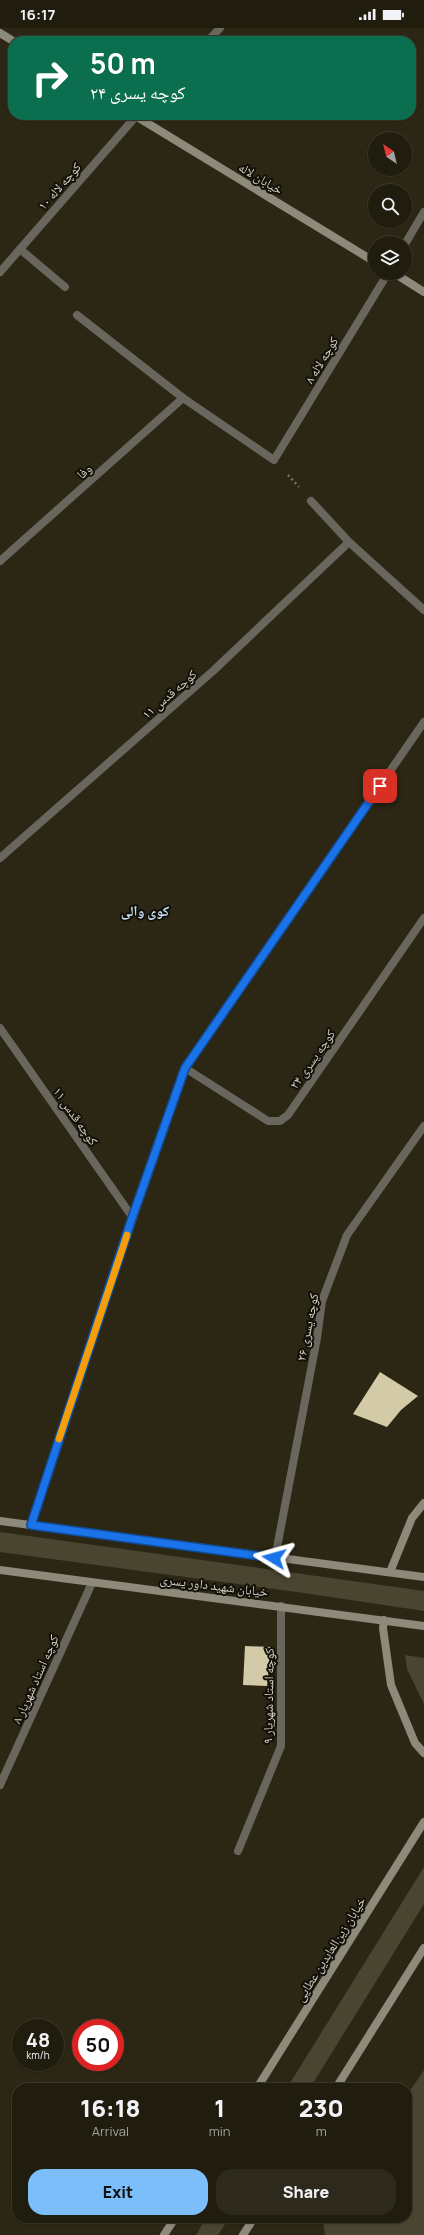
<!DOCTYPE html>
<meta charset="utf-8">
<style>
body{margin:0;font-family:Manrope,"Noto Naskh Arabic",sans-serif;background:#2d2a1d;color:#f1f3f6;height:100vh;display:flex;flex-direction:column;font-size:15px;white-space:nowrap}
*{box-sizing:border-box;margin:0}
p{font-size:13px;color:#a2a29e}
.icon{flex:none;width:22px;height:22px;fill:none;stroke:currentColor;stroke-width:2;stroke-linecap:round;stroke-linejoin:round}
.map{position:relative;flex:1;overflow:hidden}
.side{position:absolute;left:12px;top:2055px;width:400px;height:140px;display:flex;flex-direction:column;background:#201d0f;border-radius:16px;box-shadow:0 1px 3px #0004,0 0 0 1px #3d3b2f}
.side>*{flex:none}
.top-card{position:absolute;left:8px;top:8px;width:408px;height:84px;border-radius:16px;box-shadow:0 1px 3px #0004,0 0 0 1px #3d3b2f;background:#0b6e4f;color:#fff;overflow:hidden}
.needle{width:26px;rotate:325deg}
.tools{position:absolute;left:368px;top:104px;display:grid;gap:8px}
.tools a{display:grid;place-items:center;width:44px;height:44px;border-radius:50%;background:#201d0f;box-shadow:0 1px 3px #0004,0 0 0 1px #3d3b2f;font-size:20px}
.speed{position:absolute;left:12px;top:1991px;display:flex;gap:8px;font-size:20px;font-weight:700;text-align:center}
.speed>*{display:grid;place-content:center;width:52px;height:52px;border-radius:50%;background:#201d0f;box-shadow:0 1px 3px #0004,0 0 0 1px #3d3b2f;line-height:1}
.speed small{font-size:10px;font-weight:400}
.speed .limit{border:6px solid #d22;background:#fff;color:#111}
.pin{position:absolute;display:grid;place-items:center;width:34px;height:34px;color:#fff;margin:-17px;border-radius:8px;box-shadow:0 2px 6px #0006}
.me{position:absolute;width:44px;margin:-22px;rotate:278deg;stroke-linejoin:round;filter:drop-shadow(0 0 3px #0008)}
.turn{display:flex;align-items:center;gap:14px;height:84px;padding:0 16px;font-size:18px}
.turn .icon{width:52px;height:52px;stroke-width:2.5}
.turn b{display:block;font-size:28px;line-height:34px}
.eta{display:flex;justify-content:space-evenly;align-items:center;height:68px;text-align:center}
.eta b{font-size:24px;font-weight:800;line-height:28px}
.primary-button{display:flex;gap:8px;margin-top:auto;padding:8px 16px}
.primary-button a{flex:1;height:46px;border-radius:16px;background:#7cbef9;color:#111;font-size:16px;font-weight:800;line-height:46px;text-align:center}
.primary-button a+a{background:#2d2a1d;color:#f1f3f6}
.status{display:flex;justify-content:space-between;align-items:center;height:28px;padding:0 20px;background:#201d0f;direction:ltr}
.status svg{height:11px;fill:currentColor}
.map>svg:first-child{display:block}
</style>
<div class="status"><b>16:17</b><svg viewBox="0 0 49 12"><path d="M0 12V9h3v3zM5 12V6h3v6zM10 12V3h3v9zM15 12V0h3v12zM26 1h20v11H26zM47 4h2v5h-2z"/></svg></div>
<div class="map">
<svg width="424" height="2207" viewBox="0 0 424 2207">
<rect width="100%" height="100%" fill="#2b2714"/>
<g fill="#4a4531">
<path d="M0 1504 424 1563V1583L304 1565 0 1524Z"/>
<path d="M405 1627 424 1630V1676L407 1641Z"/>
<path d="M424 1839V1876L310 2060H287Z"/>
<path d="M424 2042V2207H325L323 2193 324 2190H407V2067Z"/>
<path d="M206 2190H229L218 2207H196Z"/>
</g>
<g fill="#d3cba7">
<path d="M380 1344 418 1368 401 1382 387 1399 353 1386Z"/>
<path d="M245 1618 271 1619 267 1658 243 1657Z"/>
</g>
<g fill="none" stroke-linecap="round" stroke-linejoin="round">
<path stroke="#757262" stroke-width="2.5" stroke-dasharray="2 3" stroke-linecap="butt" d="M288 447 299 459"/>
<g stroke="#69665d" stroke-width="8">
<path d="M208 13 220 0"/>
<path d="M405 216 424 184"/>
<path d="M20 221 65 259"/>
<path d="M0 244 137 87"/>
<path d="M77 287 183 370 274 432 388 245"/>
<path d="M311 473 349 514 424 582"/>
<path d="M0 533 183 370"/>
<path d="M0 830 213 643 349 514"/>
<path d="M0 1000 133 1190"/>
<path d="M185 1040 268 1093H280L288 1087 424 890"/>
<path d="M31 1497 133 1190 185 1040 424 694"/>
<path d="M275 1530 317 1310 322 1273 347 1207 424 1098"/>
<path d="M0 1757 92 1555"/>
<path d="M238 1823 281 1718V1578"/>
</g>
<g stroke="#8e8a7b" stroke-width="8">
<path d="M0 5 13 13"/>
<path d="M134 87 375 234"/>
<path d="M394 245 424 264"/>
<path d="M0 1493 424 1549"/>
<path d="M0 1542 424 1598"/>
<path d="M390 1544 412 1490 424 1475"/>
<path d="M384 1592 383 1600 391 1657 415 1715 424 1725"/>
<path d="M257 2060 424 1794"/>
<path d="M336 2060 424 1920"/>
<path d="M164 2207 175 2190"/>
<path d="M243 2207 254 2190"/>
</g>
</g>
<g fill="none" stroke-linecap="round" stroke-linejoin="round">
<g stroke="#114b97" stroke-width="10">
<path id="route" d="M274 1530 31 1497 132 1190 185 1040 380 758"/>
</g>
<use href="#route" stroke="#1a73e8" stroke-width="7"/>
<path stroke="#f59e0b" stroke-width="7" d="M59 1411 127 1207"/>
</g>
<g text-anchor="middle" stroke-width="4" stroke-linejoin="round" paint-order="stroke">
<g font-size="13" fill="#d4d2c6" stroke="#121008">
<text transform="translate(261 150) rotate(31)" y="5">خیابان لاله</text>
<text transform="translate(59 158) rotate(-49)" y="5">کوچه لاله ۱۰</text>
<text transform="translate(321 332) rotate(-59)" y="5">کوچه لاله ۸</text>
<text transform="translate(84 443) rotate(-42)" y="5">وفا</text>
<text transform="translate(169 666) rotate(-41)" y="5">کوچه قدس ۱۱</text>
<text transform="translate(312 1031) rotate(-55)" y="5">کوچه یسری ۲۴</text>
<text transform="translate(76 1088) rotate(55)" y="5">کوچه قدس ۱۱</text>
<text transform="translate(307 1299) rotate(-79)" y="5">کوچه یسری ۲۶</text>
<text transform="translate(214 1557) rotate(7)" y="5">خیابان شهید داور یسری</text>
<text transform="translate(35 1651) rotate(-66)" y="5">کوچه استاد شهریار ۸</text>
<text transform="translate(268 1668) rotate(-89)" y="5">کوچه استاد شهریار ۹</text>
<text transform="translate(330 1921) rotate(-58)" y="5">خیابان زین‌العابدین عطایی</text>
</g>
<g font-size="14" font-weight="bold" fill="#c5ddf3" stroke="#121008">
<text x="145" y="888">کوی والی</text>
</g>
</g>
</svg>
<div class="tools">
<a><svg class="needle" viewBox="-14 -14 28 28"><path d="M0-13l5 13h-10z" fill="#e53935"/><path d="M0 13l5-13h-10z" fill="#a2a29e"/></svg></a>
<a><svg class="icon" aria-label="search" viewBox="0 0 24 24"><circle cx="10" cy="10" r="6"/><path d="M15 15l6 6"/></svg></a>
<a><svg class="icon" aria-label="layers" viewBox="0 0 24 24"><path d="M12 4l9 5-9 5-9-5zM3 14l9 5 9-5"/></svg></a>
</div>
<div class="speed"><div>48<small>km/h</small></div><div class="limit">50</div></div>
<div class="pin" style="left:380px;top:758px;background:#d93025"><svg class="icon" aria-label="arrive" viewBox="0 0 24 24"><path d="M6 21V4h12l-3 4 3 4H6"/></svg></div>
<svg class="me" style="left:274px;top:1530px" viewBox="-20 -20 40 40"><path d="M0-17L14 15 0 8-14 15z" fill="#1a73e8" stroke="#fff" stroke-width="4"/></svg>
<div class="top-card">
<div class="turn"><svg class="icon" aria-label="right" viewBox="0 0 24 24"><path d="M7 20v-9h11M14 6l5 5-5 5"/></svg><div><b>50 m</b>کوچه یسری ۲۴</div></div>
</div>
<section class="side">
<div class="eta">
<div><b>16:18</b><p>Arrival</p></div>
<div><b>1</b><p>min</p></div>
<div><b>230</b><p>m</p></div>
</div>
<div class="primary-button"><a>Exit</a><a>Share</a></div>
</section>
</div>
